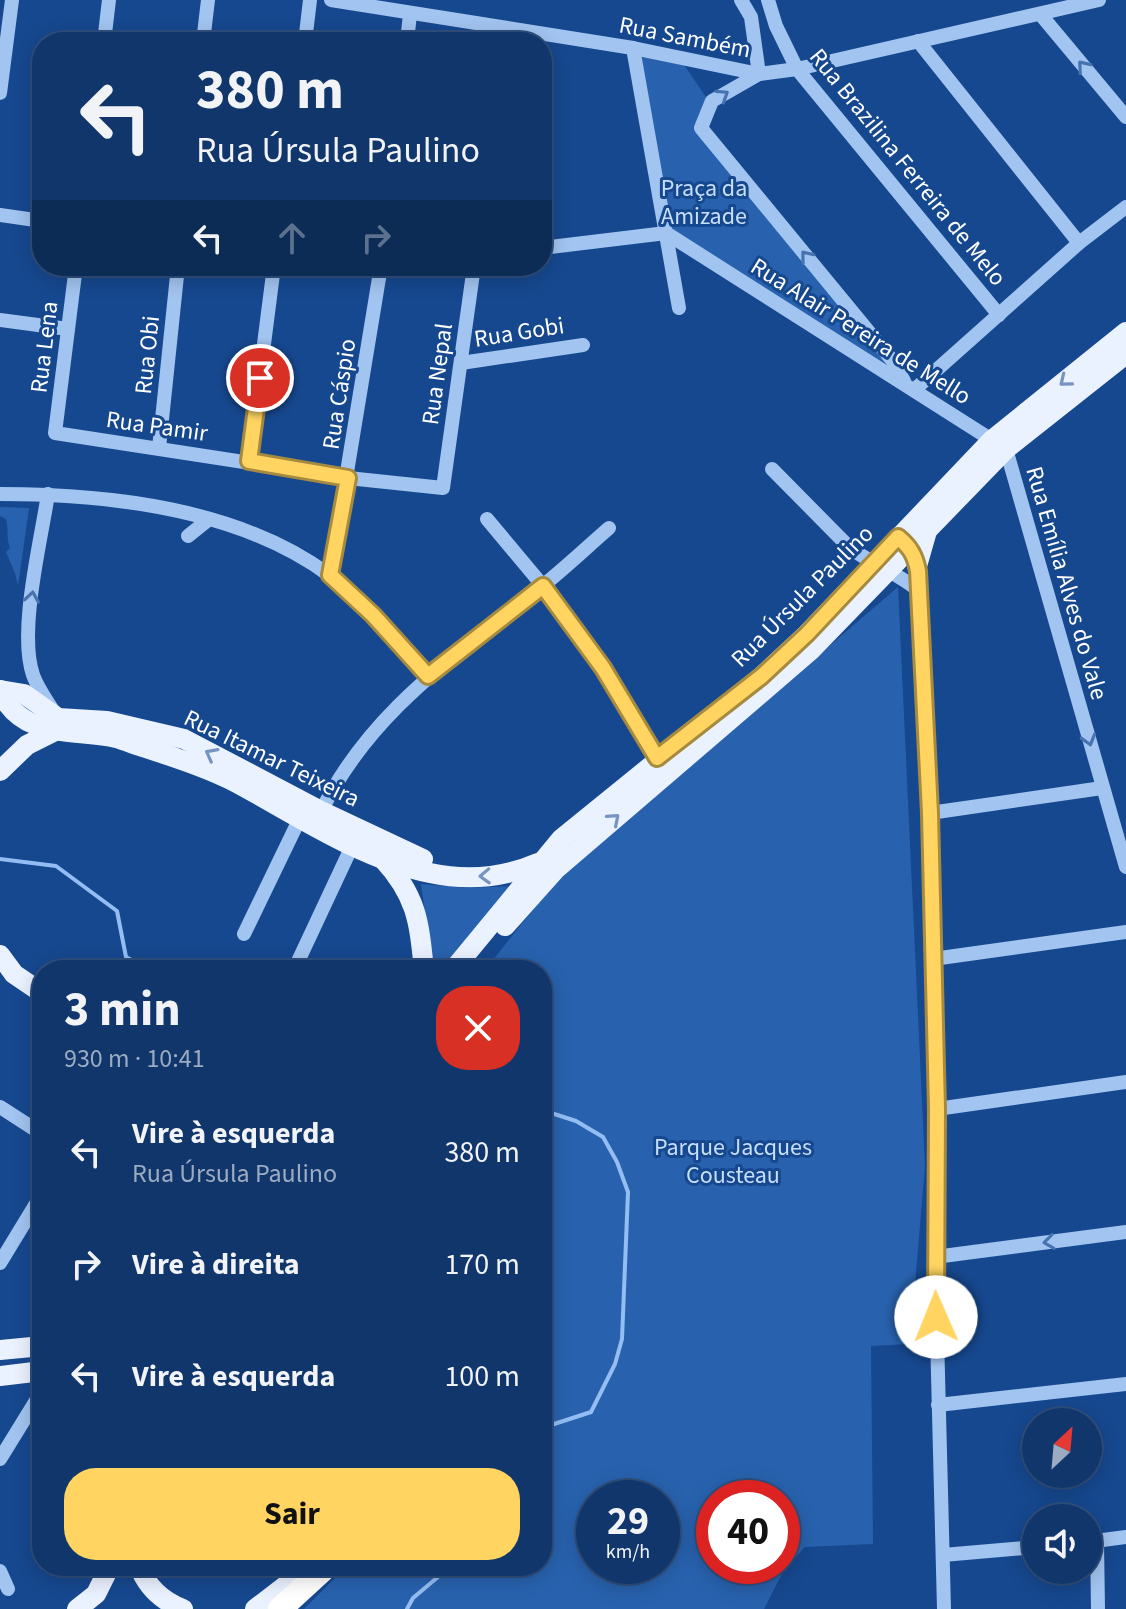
<!DOCTYPE html>
<html lang="pt">
<meta charset="utf-8">
<style>
body{margin:0;font-family:"Source Sans 3",sans-serif;background:#193e71;color:#f1f3f6;height:100vh;display:flex;flex-direction:column;font-size:30px;white-space:nowrap}
*{box-sizing:border-box;margin:0}
p{font-size:26px;color:#9cabc1}
.icon{flex:none;width:44px;height:44px;fill:none;stroke:currentColor;stroke-width:2;stroke-linecap:round;stroke-linejoin:round}
.map{position:relative;flex:1;overflow:hidden}
.panel{position:absolute;left:32px;top:960px;width:520px;height:616px;display:flex;flex-direction:column;background:#10366b;border-radius:32px;box-shadow:0 4px 20px #0003,0 0 0 2px #30507e}
.panel>*{flex:none}
.guide{position:absolute;left:32px;top:32px;width:520px;height:244px;border-radius:32px;box-shadow:0 4px 20px #0003,0 0 0 2px #30507e;background:#10366b;color:#f1f3f6;overflow:hidden}
.needle{width:52px;rotate:26deg}
.fabs{position:absolute;left:1022px;top:1408px;display:grid;gap:16px}
.fabs a{display:grid;place-items:center;width:80px;height:80px;border-radius:50%;background:#10366b;box-shadow:0 4px 20px #0003,0 0 0 2px #30507e;font-size:40px}
.speed{position:absolute;left:576px;top:1480px;display:flex;gap:16px;font-size:40px;font-weight:700;text-align:center}
.speed>*{display:grid;place-content:center;width:104px;height:104px;border-radius:50%;background:#10366b;box-shadow:0 4px 20px #0003,0 0 0 2px #30507e;line-height:1}
.speed small{font-size:20px;font-weight:400}
.speed .limit{border:12px solid #d22;background:#fff;color:#111}
.pin{position:absolute;display:grid;place-items:center;width:68px;height:68px;color:#fff;margin:-34px;border:4px solid #fff;border-radius:50%;box-shadow:0 2px 8px #0007}
.me{position:absolute;width:88px;margin:-44px;rotate:359deg;stroke-linejoin:round;filter:drop-shadow(0 0 6px #0008)}
.turn{display:flex;align-items:center;gap:28px;height:168px;padding:0 32px;font-size:36px}
.turn .icon{width:104px;height:104px;stroke-width:2.5}
.turn b{display:block;font-size:56px;line-height:68px}
.lanes{display:flex;align-items:center;height:76px;padding:0 32px;background:#0003;justify-content:center;gap:40px;direction:ltr}
.lanes .off{opacity:.35}
.round{display:grid;place-items:center;flex:none;width:84px;height:84px;border-radius:32px;background:#193e71}
.overview{display:flex;align-items:center;justify-content:space-between;height:136px;padding:0 32px}
h1{font-size:48px;font-weight:700;line-height:60px}
.button{display:flex;gap:16px;margin-top:auto;padding:16px 32px}
.button a{flex:1;height:92px;border-radius:32px;background:#ffd461;color:#111;font-size:32px;font-weight:700;line-height:92px;text-align:center}
ul{padding:0;list-style:none}
li{display:flex;align-items:center;gap:24px;height:112px;padding:0 32px}
li div{flex:1}
li b{display:block;font-size:30px}
li em{font-style:normal}
.map>svg:first-child{display:block}
</style>
<div class="map">
<svg width="1126" height="1609" viewBox="0 0 1126 1609">
<rect width="100%" height="100%" fill="#16488f"/>
<g fill="#2862ae" fill-rule="evenodd">
<path d="M637 55 682 62 708 100 697 129 899 377 667 226Z"/>
<path d="M0 507 29 508 18 586 15 573 6 552 10 548C6 538 9 530 6 519L0 516Z"/>
<path d="M898 587 925 1166 910 1344 871 1346 873 1544 805 1547 784 1570 764 1609H304L347 1566H542V970H485L557 879ZM594 1498H662V1566H594ZM714 1498H782V1566H714Z"/>
<path d="M421 884 467 888 514 886 444 970H433Z"/>
</g>
<g fill="none" stroke-linecap="round" stroke-linejoin="round">
<g stroke="#94bef3" stroke-width="4">
<path d="M0 859 56 866 117 911 126 957 150 970"/>
<path d="M542 1110 576 1121 603 1137 617 1162 628 1192 622 1339 615 1364 591 1412 548 1426 542 1432"/>
<path d="M407 1609 413 1598 451 1566"/>
</g>
<g stroke="#a2c4f0" stroke-width="14">
<path d="M331 0 633 48 759 74"/>
<path d="M741 0 751 17 759 74"/>
<path d="M768 0 776 26 797 69 999 315"/>
<path d="M1041 15 1126 117"/>
<path d="M918 41 1079 243"/>
<path d="M104 42 109 0"/>
<path d="M203 42 208 0"/>
<path d="M305 42 310 0"/>
<path d="M407 42 410 14"/>
<path d="M633 48 679 308"/>
<path d="M0 93 12 0"/>
<path d="M0 215 42 221"/>
<path d="M542 248 666 233 1006 449 1126 867"/>
<path d="M76 266 55 433 348 478 443 488 474 266"/>
<path d="M337 266 380 272 414 266"/>
<path d="M0 320 68 329"/>
<path d="M461 363 583 345"/>
<path d="M904 381 892 360 701 128 712 101 759 74 797 69 1099 0"/>
<path d="M914 390 1079 243 1126 207"/>
<path d="M159 448 178 266"/>
<path d="M249 461 274 266"/>
<path d="M772 469 848 546C870 564 897 572 919 591"/>
<path d="M0 494C109 494 238 508 329 575 367 602 397 641 428 676"/>
<path d="M48 494C41 541 18 631 33 675 38 689 48 702 55 714"/>
<path d="M487 519 543 586 603 668 657 758"/>
<path d="M188 536 208 520"/>
<path d="M915 558 919 591 930 813 937 1109 935 1257 944 1609"/>
<path d="M330 575 381 266"/>
<path d="M930 813 1102 788"/>
<path d="M318 818C366 714 454 657 540 588 564 569 586 548 609 528"/>
<path d="M244 934 300 818"/>
<path d="M933 959 1126 932"/>
<path d="M294 970 353 844"/>
<path d="M0 1107 42 1134"/>
<path d="M937 1109 1126 1082"/>
<path d="M935 1257 1126 1232"/>
<path d="M0 1263 42 1194"/>
<path d="M938 1405 1126 1384"/>
<path d="M0 1459 42 1391"/>
<path d="M1088 1542 1126 1537"/>
<path d="M1097 1542 1098 1609"/>
<path d="M943 1555 1036 1547"/>
<path d="M62 1570 65 1566"/>
<path d="M0 1571 8 1589"/>
</g>
<g stroke="#ebf2ff" stroke-width="20">
<path d="M917 566 927 531"/>
<path d="M0 690C20 739 74 729 116 738 126 741 136 745 146 748 176 758 208 768 237 783 298 816 361 859 430 873 467 881 503 878 538 863"/>
<path d="M0 690 24 694 58 718 107 721 184 739 321 811 423 859"/>
<path d="M0 771 27 745 53 732"/>
<path d="M382 858C417 896 419 921 424 970"/>
<path d="M505 926 555 870 810 651 1006 449 1126 354"/>
<path d="M0 955 14 974 42 993"/>
<path d="M453 970 561 839 762 676 807 634 992 440 1126 332"/>
<path d="M0 1350 42 1346"/>
<path d="M0 1376 42 1371"/>
<path d="M139 1566C147 1587 162 1601 183 1609"/>
<path d="M77 1609 96 1594 110 1566"/>
<path d="M255 1609 311 1566"/>
</g>
<path stroke="#fff" stroke-width="24" d="M280 1609 327 1566"/>
</g>
<defs><path id="oneway-chevron" d="M-2-3.5L2.5 0L-2 3.5" fill="none" stroke-width="1.6" stroke-linecap="round" stroke-linejoin="round" transform="scale(2)"/></defs>
<g stroke="#4773b1">
<use href="#oneway-chevron" transform="translate(1083 66) rotate(-130)"/>
<use href="#oneway-chevron" transform="translate(723 95) rotate(-33)"/>
<use href="#oneway-chevron" transform="translate(806 256) rotate(-129)"/>
<use href="#oneway-chevron" transform="translate(32 597) rotate(-81)"/>
<use href="#oneway-chevron" transform="translate(1089 740) rotate(74)"/>
<use href="#oneway-chevron" transform="translate(1049 1242) rotate(172)"/>
</g>
<g stroke="#7694c1">
<use href="#oneway-chevron" transform="translate(1065 381) rotate(141)"/>
<use href="#oneway-chevron" transform="translate(211 754) rotate(-152)"/>
<use href="#oneway-chevron" transform="translate(614 819) rotate(-41)"/>
<use href="#oneway-chevron" transform="translate(485 876) rotate(178)"/>
</g>
<g fill="none" stroke-linecap="round" stroke-linejoin="round">
<g stroke="#a68a3f" stroke-width="20">
<path id="route" d="M260 378 249 461 348 478 330 575 373 615 428 676 543 586 603 668 657 758 762 676 807 634 898 537C910 547 915 555 918 571L930 813 937 1109 936 1317"/>
</g>
<use href="#route" stroke="#ffd461" stroke-width="14"/>
</g>
<g text-anchor="middle" stroke-width="6" stroke-linejoin="round" paint-order="stroke">
<g font-size="24" fill="#fff" stroke="#16488f">
<text transform="translate(685 37) rotate(11)" y="8">Rua Sambém</text>
<text transform="translate(908 167) rotate(51)" y="8">Rua Brazilina Ferreira de Melo</text>
<text transform="translate(861 331) rotate(32)" y="8">Rua Alair Pereira de Mello</text>
<text transform="translate(519 332) rotate(-9)" y="8">Rua Gobi</text>
<text transform="translate(44 347) rotate(-83)" y="8">Rua Lena</text>
<text transform="translate(147 355) rotate(-84)" y="8">Rua Obi</text>
<text transform="translate(437 374) rotate(-82)" y="8">Rua Nepal</text>
<text transform="translate(339 394) rotate(-81)" y="8">Rua Cáspio</text>
<text transform="translate(157 426) rotate(8)" y="8">Rua Pamir</text>
<text transform="translate(1067 583) rotate(74)" y="8">Rua Emília Alves do Vale</text>
<text transform="translate(802 596) rotate(-45)" y="8">Rua Úrsula Paulino</text>
<text transform="translate(272 758) rotate(26)" y="8">Rua Itamar Teixeira</text>
</g>
<g font-size="24" fill="#c8dffb" stroke="#16488f">
<text x="704" y="196">Praça da<tspan x="704" dy="28">Amizade</tspan></text>
<text x="733" y="1155">Parque Jacques<tspan x="733" dy="28">Cousteau</tspan></text>
</g>
</g>
</svg>
<div class="fabs">
<a><svg class="needle" viewBox="-14 -14 28 28"><path d="M0-13l5 13h-10z" fill="#e53935"/><path d="M0 13l5-13h-10z" fill="#9cabc1"/></svg></a>
<a><svg class="icon" aria-label="sound" viewBox="0 0 24 24"><path d="M4 9h4l5-4v14l-5-4H4zM17 9q2 3 0 6"/></svg></a>
</div>
<div class="speed"><div>29<small>km/h</small></div><div class="limit">40</div></div>
<div class="pin" style="left:260px;top:378px;background:#d93025"><svg class="icon" aria-label="arrive" viewBox="0 0 24 24"><path d="M6 21V4h12l-3 4 3 4H6"/></svg></div>
<svg class="me" style="left:936px;top:1317px" viewBox="-20 -20 40 40"><circle r="19" fill="#fff"/><path d="M0-13L10 11 0 6-10 11z" fill="#ffd461"/></svg>
<div class="guide">
<div class="turn"><svg class="icon" aria-label="left" viewBox="0 0 24 24"><path d="M17 20v-9H6M10 6l-5 5 5 5"/></svg><div><b>380 m</b>Rua Úrsula Paulino</div></div>
<div class="lanes"><svg class="icon" aria-label="left" viewBox="0 0 24 24"><path d="M17 20v-9H6M10 6l-5 5 5 5"/></svg><svg class="icon off" aria-label="ahead" viewBox="0 0 24 24"><path d="M12 20V5M6 11l6-6 6 6"/></svg><svg class="icon off" aria-label="right" viewBox="0 0 24 24"><path d="M7 20v-9h11M14 6l5 5-5 5"/></svg></div>
</div>
<section class="panel">
<div class="overview"><div><h1>3 min</h1><p>930 m · 10:41</p></div><a class="round" style="background:#d93025;color:#fff"><svg class="icon" aria-label="close" viewBox="0 0 24 24"><path d="M6 6l12 12M18 6L6 18"/></svg></a></div>
<ul>
<li><svg class="icon" aria-label="left" viewBox="0 0 24 24"><path d="M17 20v-9H6M10 6l-5 5 5 5"/></svg><div><b>Vire à esquerda</b><p>Rua Úrsula Paulino</p></div><em>380 m</em></li>
<li><svg class="icon" aria-label="right" viewBox="0 0 24 24"><path d="M7 20v-9h11M14 6l5 5-5 5"/></svg><div><b>Vire à direita</b></div><em>170 m</em></li>
<li><svg class="icon" aria-label="left" viewBox="0 0 24 24"><path d="M17 20v-9H6M10 6l-5 5 5 5"/></svg><div><b>Vire à esquerda</b></div><em>100 m</em></li>
</ul>
<div class="button"><a>Sair</a></div>
</section>
</div>
